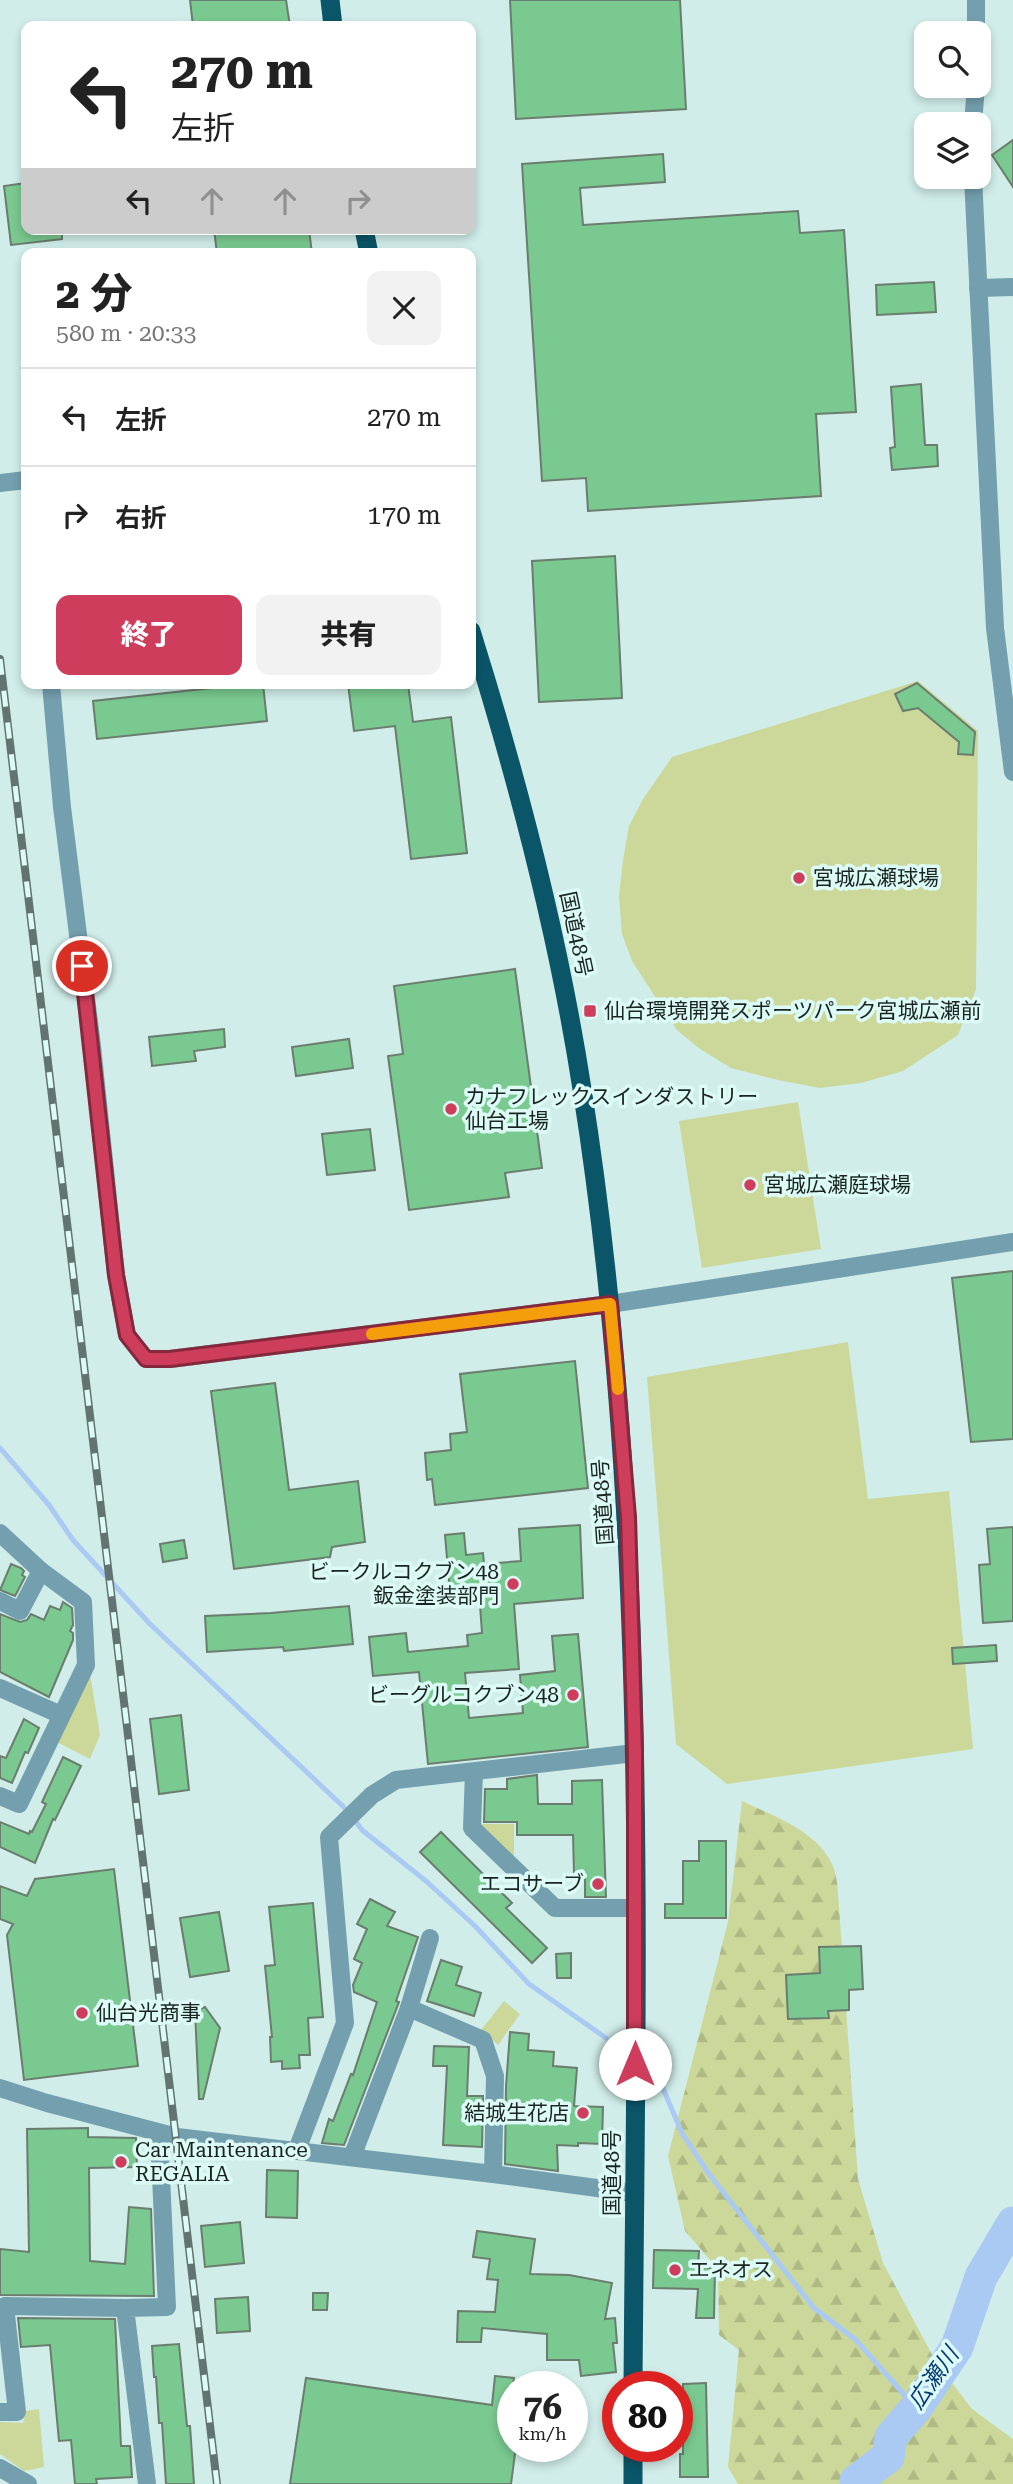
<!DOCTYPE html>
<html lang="ja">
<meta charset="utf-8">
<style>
body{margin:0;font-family:"Roboto Serif","Noto Sans JP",serif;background:#f2f2f2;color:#222;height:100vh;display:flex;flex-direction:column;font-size:26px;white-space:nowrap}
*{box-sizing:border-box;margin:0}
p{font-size:23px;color:#767676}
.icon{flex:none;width:38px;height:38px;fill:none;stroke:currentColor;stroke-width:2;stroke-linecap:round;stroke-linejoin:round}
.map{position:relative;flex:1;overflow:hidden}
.side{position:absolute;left:21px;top:248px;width:455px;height:441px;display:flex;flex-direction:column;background:#fff;border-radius:14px;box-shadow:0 4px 10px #0003}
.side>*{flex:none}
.hud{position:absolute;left:21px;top:21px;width:455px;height:214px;border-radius:14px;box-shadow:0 4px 10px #0003;background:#fff;color:#222;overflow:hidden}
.tools{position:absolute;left:914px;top:21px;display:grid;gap:14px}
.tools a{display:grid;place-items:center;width:77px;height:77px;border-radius:14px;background:#fff;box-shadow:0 4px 10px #0003;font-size:35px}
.speed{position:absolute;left:497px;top:2371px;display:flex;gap:14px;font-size:35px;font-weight:700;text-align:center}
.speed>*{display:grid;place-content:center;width:91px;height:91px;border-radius:50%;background:#fff;box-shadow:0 4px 10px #0003;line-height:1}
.speed small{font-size:18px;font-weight:400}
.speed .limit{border:10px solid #d22;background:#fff;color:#111}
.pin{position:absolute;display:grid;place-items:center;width:60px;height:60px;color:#fff;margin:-30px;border:4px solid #fff;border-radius:50%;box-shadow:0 2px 7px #0007}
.me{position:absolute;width:77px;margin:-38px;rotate:0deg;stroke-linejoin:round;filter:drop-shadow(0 0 5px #0008)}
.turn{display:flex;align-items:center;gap:24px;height:147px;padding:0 35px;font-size:32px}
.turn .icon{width:91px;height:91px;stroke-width:2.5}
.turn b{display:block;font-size:49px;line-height:60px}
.lanes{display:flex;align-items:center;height:66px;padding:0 35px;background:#0003;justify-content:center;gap:35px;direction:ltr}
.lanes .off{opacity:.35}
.round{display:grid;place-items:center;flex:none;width:74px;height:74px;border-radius:14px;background:#f2f2f2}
.summary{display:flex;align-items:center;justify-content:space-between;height:119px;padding:0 35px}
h1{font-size:42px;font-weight:800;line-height:52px}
.primary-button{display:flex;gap:14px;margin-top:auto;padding:14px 35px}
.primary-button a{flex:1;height:80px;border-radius:14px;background:#ce3e5c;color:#fff;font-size:28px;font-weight:800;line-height:80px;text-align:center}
.primary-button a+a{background:#f2f2f2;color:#222}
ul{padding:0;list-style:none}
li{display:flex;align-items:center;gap:21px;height:98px;padding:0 35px;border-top:2px solid #e0e0e0}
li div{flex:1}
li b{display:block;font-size:26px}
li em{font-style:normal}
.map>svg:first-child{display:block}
</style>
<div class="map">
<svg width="1013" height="2484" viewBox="0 0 1013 2484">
<defs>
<pattern id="forest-firs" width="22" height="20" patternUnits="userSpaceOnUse" patternTransform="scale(1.75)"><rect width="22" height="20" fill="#ccd899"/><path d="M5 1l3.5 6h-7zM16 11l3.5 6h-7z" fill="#afb984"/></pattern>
</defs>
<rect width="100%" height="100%" fill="#d0ede9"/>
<path fill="url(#forest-firs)" d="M742 1801C775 1817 821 1832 834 1869 838 1881 838 1896 839 1908L858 2179 883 2263 936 2362 972 2409 1013 2439V2484H738L728 2467 739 2350 719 2335 718 2269 685 2231 668 2156 728 1922Z"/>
<g fill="#ccd899">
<path d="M918 681 978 731 976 989 958 1035 903 1071 861 1083 820 1088 778 1080 731 1068 700 1049 677 1030 632 961 622 934 619 896 623 860 629 826 643 799 672 757Z"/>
<path d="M798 1102 821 1249 702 1268 679 1121Z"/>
<path d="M848 1342 868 1499 949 1491 973 1749 727 1784 676 1744 647 1377Z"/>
<path d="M90 1674 100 1735 90 1759 55 1741Z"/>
<path d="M478 1824H514V1865Z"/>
<path d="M504 2001 520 2014 498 2045 481 2030Z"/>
<path d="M39 2409 44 2467 24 2471 0 2454V2422L23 2423 26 2411Z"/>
</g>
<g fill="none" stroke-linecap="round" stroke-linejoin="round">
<g stroke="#aac9f3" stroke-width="5">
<path d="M0 1448 49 1505 73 1540 150 1624 349 1812 362 1830 426 1881 475 1926 529 1984 606 2038"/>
<path d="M656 2072 682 2133 709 2174 814 2308 856 2340 916 2408"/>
</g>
<path stroke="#aac9f3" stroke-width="33" d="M857 2484 856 2481 888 2457 891 2437 916 2408 957 2347 981 2277 1013 2223"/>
</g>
<g fill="#7ac990" stroke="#6a7d6e" stroke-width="2">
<path d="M190 0H286L290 26H193Z"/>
<path d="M510 0H680L686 109 516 119Z"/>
<path d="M1013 140V187L992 155Z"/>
<path d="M663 154 665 182 580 188 583 225 798 211 800 233 844 230 856 412 816 414 821 496 588 511 586 478 542 481 522 164Z"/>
<path d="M26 183V229H62V239L11 245 4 186Z"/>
<path d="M214 229H309L312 254H217Z"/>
<path d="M934 282 936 312 877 315 876 285Z"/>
<path d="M921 384 925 445H937L938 466 892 470 890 448 895 447 891 387Z"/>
<path d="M615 556 622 698 539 702 532 561Z"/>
<path d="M917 683 975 732 973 755 958 754 959 742 918 708 903 711 895 694Z"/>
<path d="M221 684H263L267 721 97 739 93 701 221 687Z"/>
<path d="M348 684H408L413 722 451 717 467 853 411 859 395 726 354 731Z"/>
<path d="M515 969 542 1168 505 1173 509 1197 409 1210 388 1056 403 1054 394 986Z"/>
<path d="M224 1029 225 1047 194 1051 196 1061 152 1066 149 1037Z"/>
<path d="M349 1039 353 1068 296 1076 292 1047Z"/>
<path d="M370 1129 375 1170 327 1175 322 1134Z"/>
<path d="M1013 1271V1439L971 1442 952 1278Z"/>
<path d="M575 1361 588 1488 435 1505 432 1479 427 1480 425 1453 451 1450 450 1434 467 1432 460 1374Z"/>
<path d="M275 1383 289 1490 358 1481 365 1542 332 1547 330 1557 234 1569 211 1391Z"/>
<path d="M580 1525 583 1598 514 1604 519 1669 465 1673 469 1718 523 1713 520 1675 555 1671 552 1636 578 1634 588 1747 428 1764 419 1672 373 1676 369 1637 406 1633 408 1652 468 1646 467 1635 482 1633 479 1591 450 1593 445 1535 464 1533 466 1555 483 1553 484 1564 521 1561 519 1529Z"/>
<path d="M1013 1527V1621L983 1623 979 1565 990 1564 987 1529Z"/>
<path d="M184 1540 187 1558 163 1562 160 1544Z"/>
<path d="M11 1564 21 1568 24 1571 22 1575 25 1577 15 1596 0 1590Z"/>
<path d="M63 1602 72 1608 73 1625 70 1631 73 1633V1640L49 1697 0 1672V1614L20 1622 27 1620 31 1614 44 1620 50 1606 60 1610Z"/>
<path d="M349 1606 353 1644 284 1651 283 1647 207 1652 205 1616 271 1613Z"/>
<path d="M996 1645 997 1661 953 1664 952 1648Z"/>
<path d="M181 1715 189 1790 159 1794 150 1719Z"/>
<path d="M24 1719 39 1728 28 1753 25 1752 12 1783 0 1778V1756L6 1758Z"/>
<path d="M63 1757 81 1766 55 1820 53 1819 35 1863 0 1847V1822L29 1834 30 1831 32 1832 46 1804 42 1802Z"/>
<path d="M537 1775 538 1804H572V1781L602 1780 606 1897H585V1873H574L573 1835H517V1822H484L485 1789H507V1779Z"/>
<path d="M441 1832 512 1903 506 1908 547 1948 532 1963 420 1852Z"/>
<path d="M699 1841H726V1918H665V1904H683V1861H699Z"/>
<path d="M114 1869 138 2066 24 2080 7 1935 13 1924 0 1919V1886L27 1896 35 1879Z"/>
<path d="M370 1899 395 1912 387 1926 418 1937 396 2001 399 2002 344 2145 322 2143 329 2119 333 2121 351 2074 353 2075 377 2002 354 1992 353 1985 362 1963 354 1959 367 1929 357 1924Z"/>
<path d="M313 1903 323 2017 308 2018 310 2055H299L300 2068 282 2069V2061L271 2062 270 2037H272L265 1966 275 1965 269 1907Z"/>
<path d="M219 1912 229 1971 190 1977 180 1918Z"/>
<path d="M861 1946 863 1989 849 1990V2010L828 2011 829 2018 788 2019 786 1975 820 1973 819 1947Z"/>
<path d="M571 1953V1978H557L556 1954Z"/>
<path d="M441 1960 462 1967 456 1985 481 1993 474 2016 427 2001Z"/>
<path d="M205 2007 220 2028 203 2099H199L195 2011Z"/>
<path d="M510 2032 529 2034 528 2050 554 2052 553 2066 577 2068 574 2106 603 2107 602 2144 578 2143V2146L557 2145 558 2171 505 2164 506 2086Z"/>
<path d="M434 2046 469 2047 467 2096H483L482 2147 443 2145 447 2066H433Z"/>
<path d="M88 2128V2137L136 2138 137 2167 89 2168 90 2261 125 2264 129 2207 151 2209 154 2296 0 2295V2249L29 2252 27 2129Z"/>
<path d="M267 2170 298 2171 297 2218 266 2217Z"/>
<path d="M240 2222 244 2263 205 2267 201 2226Z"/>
<path d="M477 2231 535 2239 530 2274 569 2275 612 2283 605 2319 615 2318 617 2343H613L616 2372 581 2376 579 2360H547V2334L482 2328 481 2342H457L458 2311 495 2312 498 2280 487 2279 490 2259 473 2257Z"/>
<path d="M654 2250 699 2251 698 2268H715L714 2318H696L698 2289 653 2288Z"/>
<path d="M313 2293H328L327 2310H313Z"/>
<path d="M248 2297 250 2331 217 2333 215 2299Z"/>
<path d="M18 2318 115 2319 121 2446H130L132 2477 96 2479 97 2484H75L71 2440 59 2441 50 2345 21 2347Z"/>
<path d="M179 2344 187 2426H190L194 2484H166L162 2423H159L156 2377H154L152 2346Z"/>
<path d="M495 2376 514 2378 510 2408H513V2446H516L511 2484H290L306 2378 492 2405Z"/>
<path d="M706 2383 708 2477H680V2454H683V2384Z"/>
</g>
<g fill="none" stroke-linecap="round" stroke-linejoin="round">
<g stroke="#749fae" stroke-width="18">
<path d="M976 0V33"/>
<path d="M973 124 976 86"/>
<path d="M973 177 995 628 1013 772"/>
<path d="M978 288 1013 287"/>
<path d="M0 1533 41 1571"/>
<path d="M0 1601 20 1611 41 1571 83 1602 86 1665 19 1804 0 1796"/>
<path d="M0 1688 61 1715"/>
<path d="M474 1772 472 1828 555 1908H635"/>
<path d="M409 2008 430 1938"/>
<path d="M0 2088 47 2103 177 2137 493 2174 634 2193"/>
<path d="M297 2150 345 2023 329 1837 372 1795 396 1780 635 1753"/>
<path d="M352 2157 409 2008 483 2040 495 2076 493 2174"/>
<path d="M0 2412H17L5 2306 125 2308"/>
<path d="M0 2468 28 2484"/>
<path d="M147 2484 125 2308 167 2307 159 2133"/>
</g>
<g stroke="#749fae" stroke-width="18">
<path d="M0 483 26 480"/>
<path d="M51 684 62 807 92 1046 116 1275 127 1335 146 1359H170L610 1304 1013 1242"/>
</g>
<g stroke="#0a5568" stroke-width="19">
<path d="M330 0 333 26"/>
<path d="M364 229 369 254"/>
<path d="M471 631C518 781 558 933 582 1089 650 1517 636 1955 633 2387"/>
<path d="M633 2484V2446"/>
</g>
<g stroke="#627471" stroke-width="8">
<path id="rail" d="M0 659 217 2484"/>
</g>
<use href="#rail" stroke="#ddfbf6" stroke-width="5" stroke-dasharray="16" stroke-linecap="butt"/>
</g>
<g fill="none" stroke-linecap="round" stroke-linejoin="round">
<g stroke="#86283c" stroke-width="18">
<path id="route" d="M82 966 116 1275 127 1335 146 1359H170L610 1304 628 1517 635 1753V2064"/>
</g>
<use href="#route" stroke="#ce3e5c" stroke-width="12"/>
<path stroke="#f59e0b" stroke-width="12" d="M372 1334 610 1304 618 1389"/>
</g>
<g fill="#ce3e5c" stroke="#ddfbf6" stroke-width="2.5">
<circle cx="799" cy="878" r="7"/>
<rect x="583" y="1004" width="14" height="14" rx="3.5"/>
<circle cx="451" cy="1109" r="7"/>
<circle cx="750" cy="1185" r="7"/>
<circle cx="513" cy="1584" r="7"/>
<circle cx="573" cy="1695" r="7"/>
<circle cx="598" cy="1884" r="7"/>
<circle cx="82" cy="2013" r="7"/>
<circle cx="583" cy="2113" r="7"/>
<circle cx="121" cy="2162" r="7"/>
<circle cx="675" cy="2270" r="7"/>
</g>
<g text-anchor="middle" stroke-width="7" stroke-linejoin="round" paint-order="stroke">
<g font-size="21" fill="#1a2523" stroke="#ddfbf6" text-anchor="start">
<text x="813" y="885">宮城広瀬球場</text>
<text x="604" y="1018">仙台環境開発スポーツパーク宮城広瀬前</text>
<text x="465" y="1104">カナフレックスインダストリー<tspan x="465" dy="24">仙台工場</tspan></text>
<text x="764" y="1192">宮城広瀬庭球場</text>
<text x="499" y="1579" text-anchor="end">ビークルコクブン48<tspan x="499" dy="24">鈑金塗装部門</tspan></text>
<text x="559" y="1702" text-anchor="end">ビーグルコクブン48</text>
<text x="584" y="1891" text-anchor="end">エコサーブ</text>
<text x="96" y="2020">仙台光商事</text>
<text x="569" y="2120" text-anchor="end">結城生花店</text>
<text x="135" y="2157">Car Maintenance<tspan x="135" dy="24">REGALIA</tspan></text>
<text x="689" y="2277">エネオス</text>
</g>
<g font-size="21" fill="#1a2523" stroke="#ddfbf6">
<text transform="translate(576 934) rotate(78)" y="7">国道48号</text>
<text transform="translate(603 1502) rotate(-94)" y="7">国道48号</text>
<text transform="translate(612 2173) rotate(-90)" y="7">国道48号</text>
</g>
<g font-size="23" font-style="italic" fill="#053975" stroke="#ddfbf6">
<text transform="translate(933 2378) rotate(-55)" y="8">広瀬川</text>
</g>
</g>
</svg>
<div class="tools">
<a><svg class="icon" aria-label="search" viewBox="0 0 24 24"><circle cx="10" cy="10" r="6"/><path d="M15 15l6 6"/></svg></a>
<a><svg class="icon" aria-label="layers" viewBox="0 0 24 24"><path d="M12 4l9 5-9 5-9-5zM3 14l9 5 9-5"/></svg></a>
</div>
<div class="speed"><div>76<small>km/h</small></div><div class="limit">80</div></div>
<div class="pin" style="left:82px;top:966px;background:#d93025"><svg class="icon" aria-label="arrive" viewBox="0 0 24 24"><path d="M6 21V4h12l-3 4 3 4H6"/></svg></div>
<svg class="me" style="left:635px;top:2064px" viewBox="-20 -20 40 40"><circle r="19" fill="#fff"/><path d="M0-13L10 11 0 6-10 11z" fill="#ce3e5c"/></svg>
<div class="hud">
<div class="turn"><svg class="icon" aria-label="left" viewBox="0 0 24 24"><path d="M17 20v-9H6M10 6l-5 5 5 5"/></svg><div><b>270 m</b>左折</div></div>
<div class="lanes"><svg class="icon" aria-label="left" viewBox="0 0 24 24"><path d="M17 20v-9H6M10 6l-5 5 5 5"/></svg><svg class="icon off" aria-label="ahead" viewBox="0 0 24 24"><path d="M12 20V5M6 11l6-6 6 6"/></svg><svg class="icon off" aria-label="ahead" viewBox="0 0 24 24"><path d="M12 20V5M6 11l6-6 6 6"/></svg><svg class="icon off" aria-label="right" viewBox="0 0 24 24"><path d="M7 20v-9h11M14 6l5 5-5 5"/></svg></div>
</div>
<section class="side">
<div class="summary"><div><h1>2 分</h1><p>580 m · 20:33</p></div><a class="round"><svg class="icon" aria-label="close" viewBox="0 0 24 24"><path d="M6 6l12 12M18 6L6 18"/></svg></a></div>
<ul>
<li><svg class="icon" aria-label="left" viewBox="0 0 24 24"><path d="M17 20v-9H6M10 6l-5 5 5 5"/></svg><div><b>左折</b></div><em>270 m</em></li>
<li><svg class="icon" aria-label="right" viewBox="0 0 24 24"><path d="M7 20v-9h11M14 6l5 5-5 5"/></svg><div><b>右折</b></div><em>170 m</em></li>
</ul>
<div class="primary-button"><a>終了</a><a>共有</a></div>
</section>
</div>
